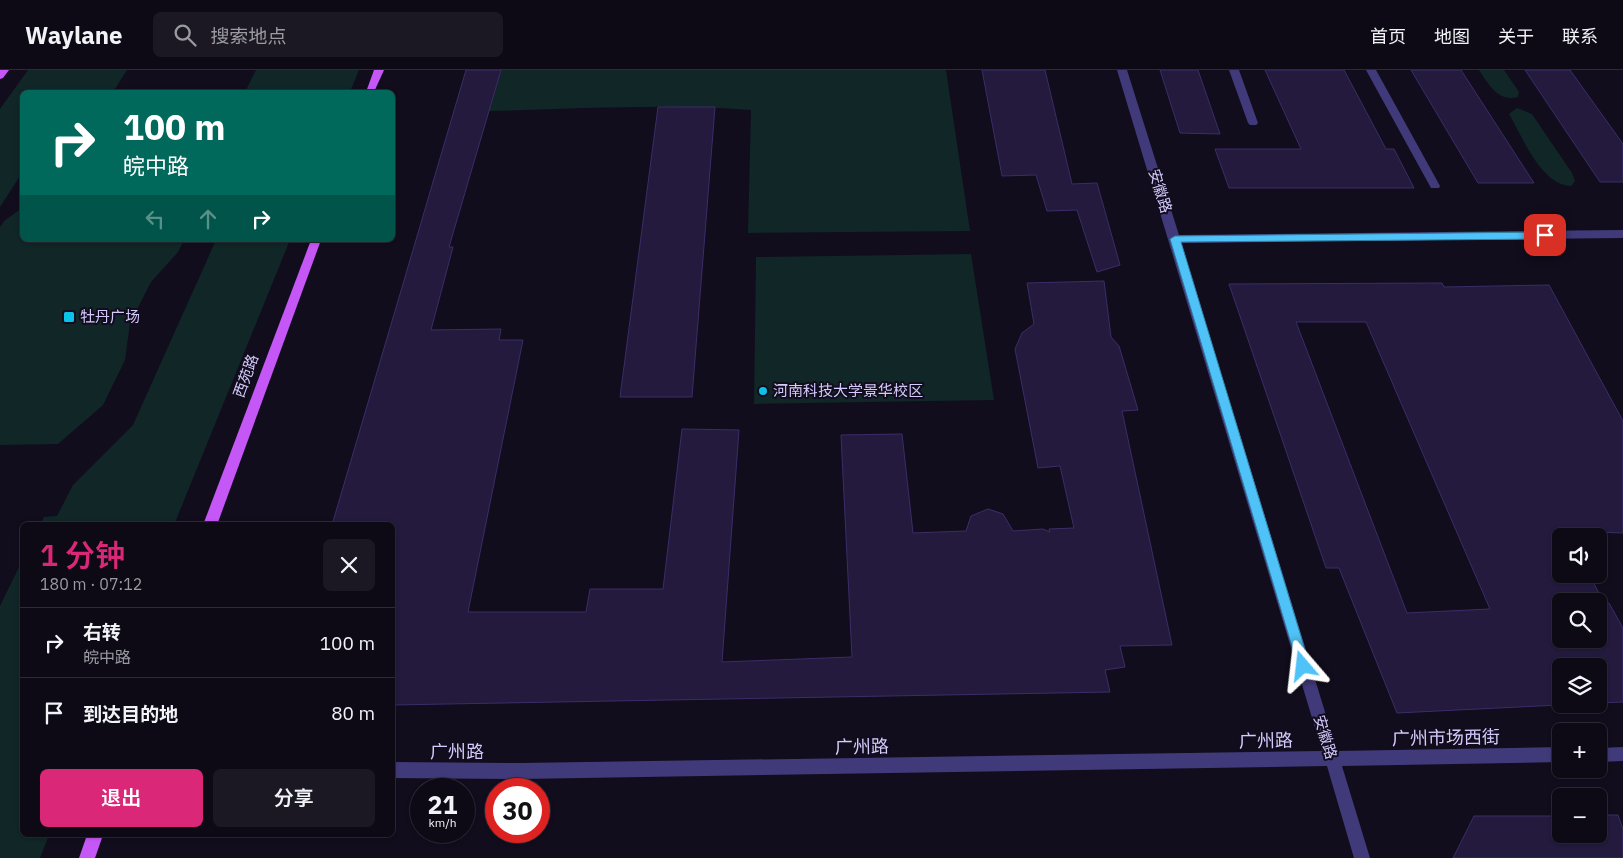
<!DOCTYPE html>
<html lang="zh">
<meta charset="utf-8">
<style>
body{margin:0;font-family:"IBM Plex Sans","Noto Sans SC",sans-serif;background:#1b1823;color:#f1f3f6;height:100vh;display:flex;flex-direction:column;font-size:19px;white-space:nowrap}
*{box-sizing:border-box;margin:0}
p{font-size:16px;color:#9a9aa1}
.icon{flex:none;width:28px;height:28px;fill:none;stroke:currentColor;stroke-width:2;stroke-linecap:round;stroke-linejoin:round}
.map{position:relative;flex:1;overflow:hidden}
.side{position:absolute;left:20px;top:452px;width:375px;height:315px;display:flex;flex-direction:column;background:#0d0a16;border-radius:8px;box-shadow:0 1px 4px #0004,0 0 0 1px #2d2b35}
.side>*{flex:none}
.banner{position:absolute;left:20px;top:20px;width:375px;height:152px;border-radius:8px;box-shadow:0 1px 4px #0004,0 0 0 1px #2d2b35;background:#00695c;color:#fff;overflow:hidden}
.buttons{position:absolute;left:1552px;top:458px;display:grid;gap:10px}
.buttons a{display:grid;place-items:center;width:55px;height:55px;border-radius:8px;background:#0d0a16;box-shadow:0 1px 4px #0004,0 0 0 1px #2d2b35;font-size:25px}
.speed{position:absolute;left:410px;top:708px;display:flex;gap:10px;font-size:25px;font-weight:700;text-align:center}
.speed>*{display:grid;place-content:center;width:65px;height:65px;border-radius:50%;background:#0d0a16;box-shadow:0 1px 4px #0004,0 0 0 1px #2d2b35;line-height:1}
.speed small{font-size:12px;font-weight:400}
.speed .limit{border:8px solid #d22;background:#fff;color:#111}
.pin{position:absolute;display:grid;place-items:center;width:42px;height:42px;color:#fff;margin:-21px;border-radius:10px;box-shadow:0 2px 8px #0006}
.me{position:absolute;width:55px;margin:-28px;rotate:343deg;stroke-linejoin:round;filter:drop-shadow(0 0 4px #0008)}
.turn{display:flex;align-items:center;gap:18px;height:105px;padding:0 20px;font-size:22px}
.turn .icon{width:65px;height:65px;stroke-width:2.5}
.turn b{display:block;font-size:35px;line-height:42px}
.lanes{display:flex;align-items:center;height:48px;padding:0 20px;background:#0003;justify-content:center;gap:25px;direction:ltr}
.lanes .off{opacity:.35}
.round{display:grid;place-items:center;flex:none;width:52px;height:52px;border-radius:8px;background:#1b1823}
.headline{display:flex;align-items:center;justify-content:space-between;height:85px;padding:0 20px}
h1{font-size:30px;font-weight:600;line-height:38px;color:#db2777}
.button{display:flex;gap:10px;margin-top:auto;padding:10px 20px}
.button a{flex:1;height:58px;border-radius:8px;background:#db2777;color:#fff;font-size:20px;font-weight:600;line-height:58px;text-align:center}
.button a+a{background:#1b1823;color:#f1f3f6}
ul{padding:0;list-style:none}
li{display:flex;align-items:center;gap:15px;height:70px;padding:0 20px;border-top:1px solid #2d2b35}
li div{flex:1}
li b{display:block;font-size:19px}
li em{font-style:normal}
header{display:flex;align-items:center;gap:30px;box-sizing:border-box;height:70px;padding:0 25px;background:#0d0a16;border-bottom:1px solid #2d2b35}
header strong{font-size:24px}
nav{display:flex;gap:28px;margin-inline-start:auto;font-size:18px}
.search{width:350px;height:45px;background:#1b1823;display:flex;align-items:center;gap:12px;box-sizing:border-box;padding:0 18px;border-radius:8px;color:#9a9aa1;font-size:19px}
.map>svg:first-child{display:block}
</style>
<header>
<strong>Waylane</strong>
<div class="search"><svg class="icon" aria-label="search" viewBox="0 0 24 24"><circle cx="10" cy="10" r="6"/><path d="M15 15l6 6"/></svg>搜索地点</div>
<nav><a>首页</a><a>地图</a><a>关于</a><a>联系</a></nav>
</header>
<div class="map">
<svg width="1623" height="788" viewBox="0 0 1623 788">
<rect width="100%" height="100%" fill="#110d1d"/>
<g fill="#102627">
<path d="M28 0H127L113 22H22V103L0 137V39Z"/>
<path d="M256 0H359L350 22H245Z"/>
<path d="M501 0H946L970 161 748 163 751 40C665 33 576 39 489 41Z"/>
<path d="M1479 0H1504L1519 22 1518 27C1498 32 1489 15 1479 0Z"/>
<path d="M1517 38 1532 44 1572 103 1575 111 1571 116C1541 115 1523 68 1509 44Z"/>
<path d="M22 138V170H184L178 182 151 212 130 253 125 290 103 335 58 374 0 375V157L4 151Z"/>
<path d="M216 170H290L174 455H40L44 447 57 446 73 415 133 355Z"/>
<path d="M971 184 994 330 754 334 756 187Z"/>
<path d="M22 491V765H49L40 788H0V536Z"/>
</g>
<g fill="#231a3d" stroke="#3c2d68" fill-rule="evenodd">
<path d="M466 0H501L449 177H453L431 260 501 259 499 270H523L468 542H586L590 519H663L682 359 739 360 722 592 852 587 841 365 902 364 913 463 966 461 971 446 988 439 1003 444 1013 461 1043 459 1050 462 1049 459 1074 458 1060 396 1038 398 1015 279 1022 263 1034 254 1027 213 1104 211 1111 267 1119 276 1138 340 1122 341 1172 575 1120 576 1125 597 1105 600 1110 622 392 635V455H332Z"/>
<path d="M982 0H1045L1072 114 1097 113 1120 195 1097 202 1077 140 1047 141 1036 105 1002 106Z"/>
<path d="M1160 0H1198L1220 64 1180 63Z"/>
<path d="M1265 0H1344L1386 79H1394L1414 118H1229L1215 79H1301Z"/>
<path d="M1411 0H1461L1534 113H1478Z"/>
<path d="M1525 0H1570L1623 74V112H1600Z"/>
<path d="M658 37H715L692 327H620Z"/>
<path d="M1442 213 1444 217 1549 215 1623 351V463L1567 461 1570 466H1561V504H1589L1604 533H1609L1623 558V632L1599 633V596H1561V634H1579L1397 643 1339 498H1326L1229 214ZM1296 252H1366L1490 539 1407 543ZM1561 531H1599V569H1561Z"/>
<path d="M1599 745H1618L1623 759V788H1453L1474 746H1561V764H1599Z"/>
</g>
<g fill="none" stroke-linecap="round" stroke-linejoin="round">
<g fill="#413a7a" fill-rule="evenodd">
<path d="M1229 0H1239L1258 53 1256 55H1250L1248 53Z"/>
<path d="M1366 0H1376L1440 116 1439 118H1431Z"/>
</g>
<g fill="#413a7a" fill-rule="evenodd">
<path d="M1117 0H1127L1179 165 1623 160V168L1181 173 1337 681 1561 677V692L1342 696 1370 788H1354L1327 696 521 709 392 708V692L521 693 1322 681Z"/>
<path d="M1623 677V691L1599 692V678Z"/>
</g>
<g fill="#c657f7" fill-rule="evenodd">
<path d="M0 0H9L3 8 0 9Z"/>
<path d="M374 0H384L374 22H366Z"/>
<path d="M311 170H321L217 455H203Z"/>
<path d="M87 765H103L95 788H79Z"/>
</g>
</g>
<path fill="#4fc3f7" stroke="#337fa1" d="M1545 162 1550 165 1545 169 1181 172 1310 596 1308 600 1303 602 1299 600 1170 169 1175 166Z"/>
<g fill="#0bc3e9" stroke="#110d1d" stroke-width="2">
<rect x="63" y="241" width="12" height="12" rx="2.5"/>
<circle cx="763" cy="321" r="5"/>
</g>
<g text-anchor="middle" stroke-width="4" stroke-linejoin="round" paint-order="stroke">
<g font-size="15" fill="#d4cbfd" stroke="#110d1d">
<text transform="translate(1160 121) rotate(73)" y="5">安徽路</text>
<text transform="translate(246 306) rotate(-70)" y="5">西苑路</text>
<text transform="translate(1325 667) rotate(73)" y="5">安徽路</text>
</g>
<g font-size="15" fill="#d4cbfd" stroke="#110d1d" text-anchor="start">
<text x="80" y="252">牡丹广场</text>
<text x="773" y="326">河南科技大学景华校区</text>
</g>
<g font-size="18" fill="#d4cbfd" stroke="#110d1d">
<text transform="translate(1446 668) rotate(-1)" y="6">广州市场西街</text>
<text transform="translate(1266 671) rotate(-1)" y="6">广州路</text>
<text transform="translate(862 677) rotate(-1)" y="6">广州路</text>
<text x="457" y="688">广州路</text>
</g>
</g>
</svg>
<div class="buttons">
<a><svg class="icon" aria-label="sound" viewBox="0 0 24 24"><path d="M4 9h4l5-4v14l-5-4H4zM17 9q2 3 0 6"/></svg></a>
<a><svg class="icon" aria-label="search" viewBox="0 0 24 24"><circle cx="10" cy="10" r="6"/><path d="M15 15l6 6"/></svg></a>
<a><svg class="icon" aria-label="layers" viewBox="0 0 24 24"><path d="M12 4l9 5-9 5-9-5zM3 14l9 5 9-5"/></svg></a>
<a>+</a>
<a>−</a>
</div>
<div class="speed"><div>21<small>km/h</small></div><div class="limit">30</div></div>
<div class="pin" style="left:1545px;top:165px;background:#d93025"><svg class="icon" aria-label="arrive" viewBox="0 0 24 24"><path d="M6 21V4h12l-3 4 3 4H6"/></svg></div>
<svg class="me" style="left:1303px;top:596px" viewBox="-20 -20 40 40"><path d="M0-17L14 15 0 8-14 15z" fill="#4fc3f7" stroke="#fff" stroke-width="4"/></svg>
<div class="banner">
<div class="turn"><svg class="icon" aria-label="right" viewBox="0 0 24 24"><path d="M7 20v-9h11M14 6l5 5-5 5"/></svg><div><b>100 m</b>皖中路</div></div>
<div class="lanes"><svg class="icon off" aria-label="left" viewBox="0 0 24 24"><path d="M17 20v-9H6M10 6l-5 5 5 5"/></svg><svg class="icon off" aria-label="ahead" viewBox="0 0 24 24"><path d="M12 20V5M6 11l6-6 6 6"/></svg><svg class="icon" aria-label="right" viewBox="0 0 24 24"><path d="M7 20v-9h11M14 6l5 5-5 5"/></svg></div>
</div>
<section class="side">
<div class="headline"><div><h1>1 分钟</h1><p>180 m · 07:12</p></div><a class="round"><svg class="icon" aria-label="close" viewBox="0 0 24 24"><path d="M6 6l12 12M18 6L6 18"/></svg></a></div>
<ul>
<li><svg class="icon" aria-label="right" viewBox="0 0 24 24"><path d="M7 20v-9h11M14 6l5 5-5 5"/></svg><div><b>右转</b><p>皖中路</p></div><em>100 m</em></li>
<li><svg class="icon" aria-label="arrive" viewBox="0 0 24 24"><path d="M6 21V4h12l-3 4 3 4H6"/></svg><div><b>到达目的地</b></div><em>80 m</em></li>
</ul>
<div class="button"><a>退出</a><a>分享</a></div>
</section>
</div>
